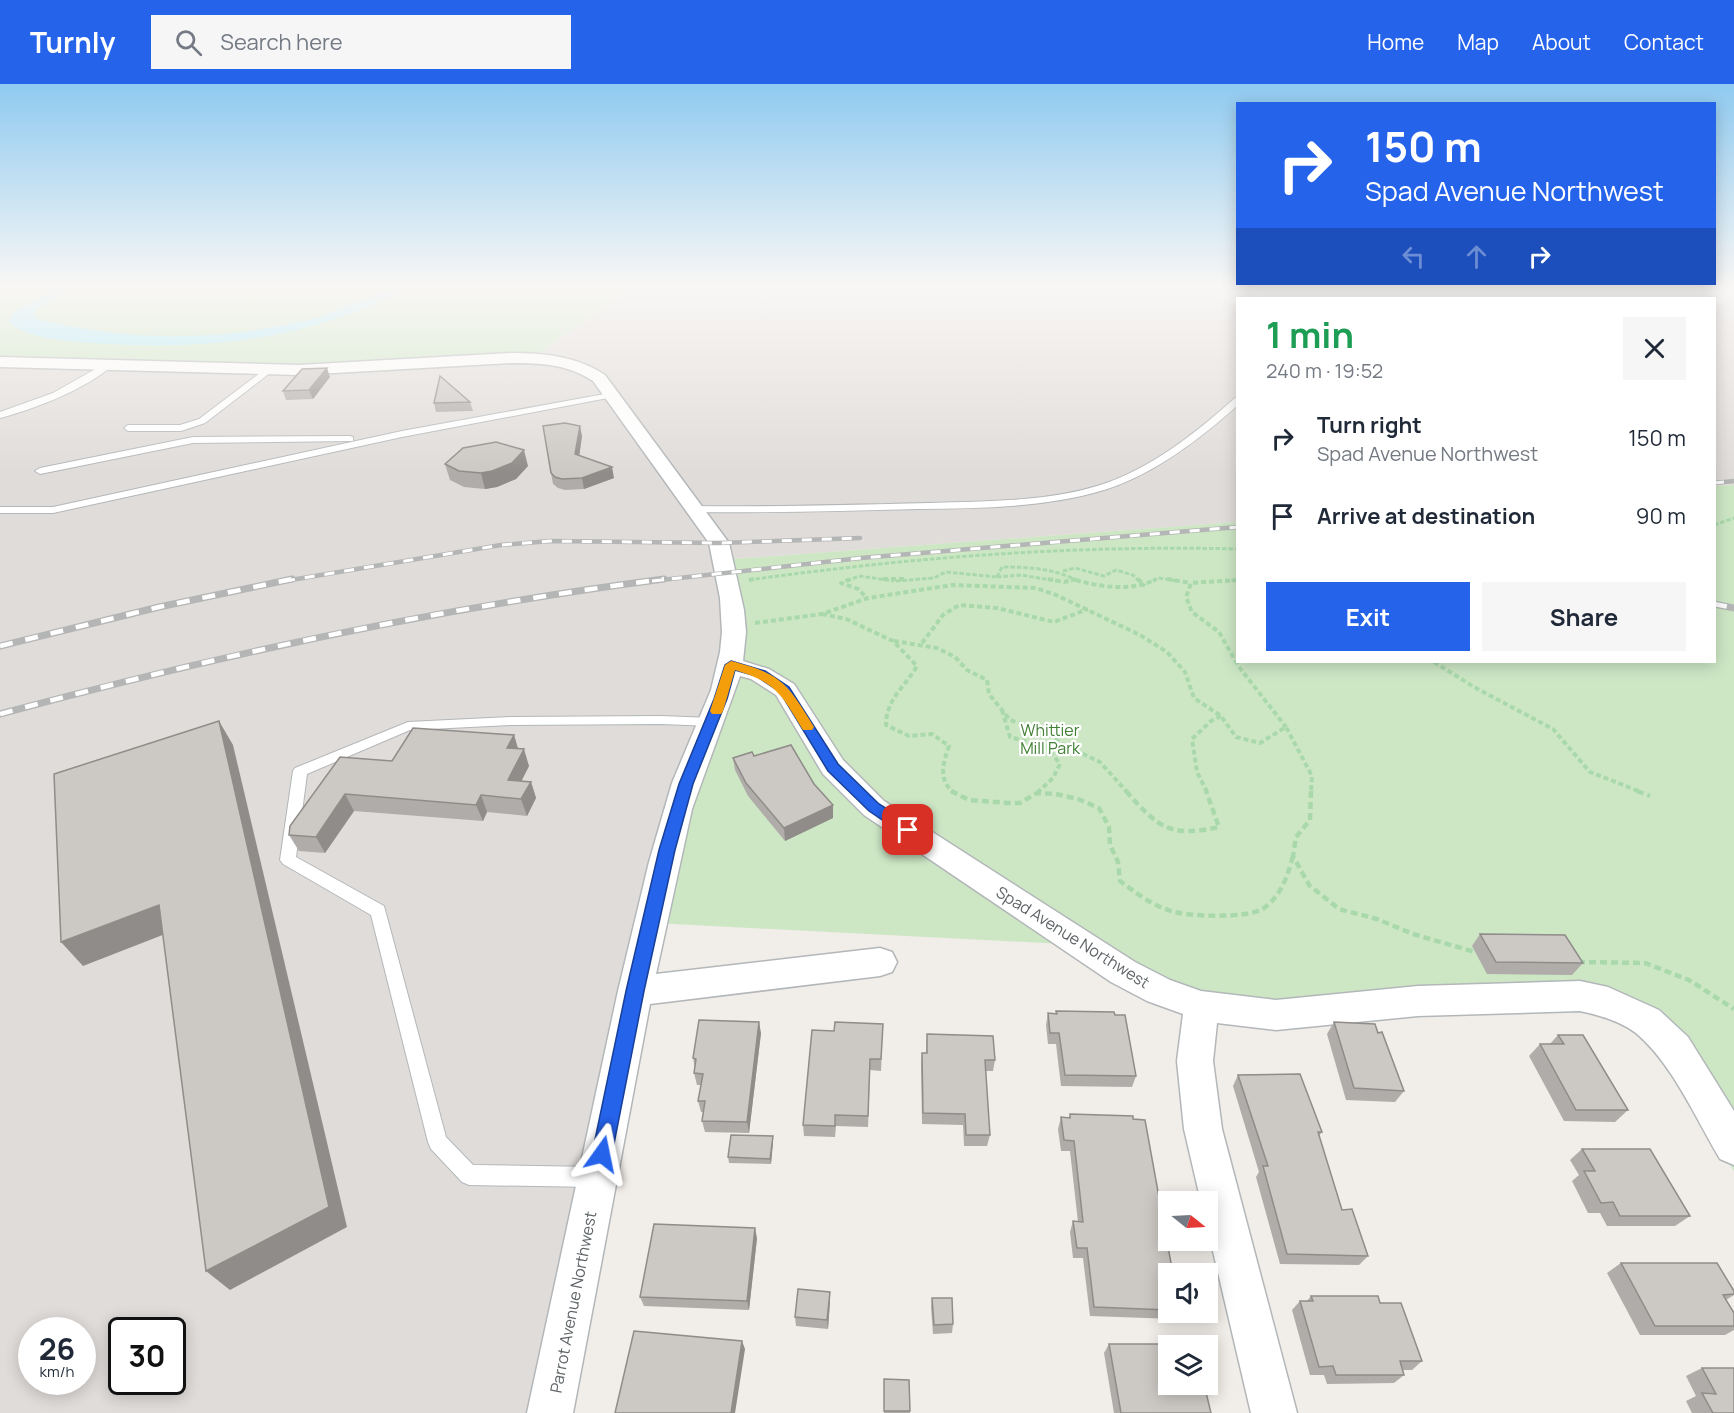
<!DOCTYPE html>
<meta charset="utf-8">
<style>
body{margin:0;font-family:Manrope,sans-serif;background:#f6f6f7;color:#1f2937;height:100vh;display:flex;flex-direction:column;font-size:22px;white-space:nowrap}
*{box-sizing:border-box;margin:0}
p{font-size:20px;color:#747a83}
.icon{flex:none;width:33px;height:33px;fill:none;stroke:currentColor;stroke-width:2;stroke-linecap:round;stroke-linejoin:round}
.map{position:relative;flex:1;overflow:hidden}
.sheet{position:absolute;left:1236px;top:213px;width:480px;height:366px;display:flex;flex-direction:column;background:#fff;border-radius:0px;box-shadow:0 3px 15px #0003}
.sheet>*{flex:none}
.banner{position:absolute;left:1236px;top:18px;width:480px;height:183px;border-radius:0px;box-shadow:0 3px 15px #0003;background:#2563eb;color:#fff;overflow:hidden}
.needle{width:39px;rotate:108deg}
.tools{position:absolute;left:1158px;top:1107px;display:grid;gap:12px}
.tools a{display:grid;place-items:center;width:60px;height:60px;border-radius:0px;background:#fff;box-shadow:0 3px 15px #0003;font-size:30px}
.speed{position:absolute;left:18px;top:1233px;display:flex;gap:12px;font-size:30px;font-weight:700;text-align:center}
.speed>*{display:grid;place-content:center;width:78px;height:78px;border-radius:50%;background:#fff;box-shadow:0 3px 15px #0003;line-height:1}
.speed small{font-size:15px;font-weight:400}
.speed .limit{border:3px solid #111;border-radius:9px;background:#fff;color:#111}
.pin{position:absolute;display:grid;place-items:center;width:51px;height:51px;color:#fff;margin:-26px;border-radius:12px;box-shadow:0 3px 9px #0006}
.me{position:absolute;width:66px;margin:-33px;rotate:12deg;stroke-linejoin:round;filter:drop-shadow(0 0 4px #0008)}
.turn{display:flex;align-items:center;gap:21px;height:126px;padding:0 30px;font-size:27px}
.turn .icon{width:78px;height:78px;stroke-width:2.5}
.turn b{display:block;font-size:42px;line-height:51px}
.lanes{display:flex;align-items:center;height:57px;padding:0 30px;background:#0003;justify-content:center;gap:30px;direction:ltr}
.lanes .off{opacity:.35}
.round{display:grid;place-items:center;flex:none;width:63px;height:63px;border-radius:0px;background:#f6f6f7}
.headline{display:flex;align-items:center;justify-content:space-between;height:102px;padding:0 30px}
h1{font-size:36px;font-weight:700;line-height:45px;color:#1e9e55}
.button{display:flex;gap:12px;margin-top:auto;padding:12px 30px}
.button a{flex:1;height:69px;border-radius:0px;background:#2563eb;color:#fff;font-size:24px;font-weight:700;line-height:69px;text-align:center}
.button a+a{background:#f6f6f7;color:#1f2937}
ul{padding:0;list-style:none}
li{display:flex;align-items:center;gap:18px;height:78px;padding:0 30px}
li div{flex:1}
li b{display:block;font-size:22px}
li em{font-style:normal}
header{display:flex;align-items:center;gap:36px;box-sizing:border-box;height:84px;padding:0 30px;background:#2563eb;color:#fff}
header strong{font-size:28px}
nav{display:flex;gap:33px;margin-inline-start:auto;font-size:21px}
.search{width:420px;height:54px;background:#f6f6f7;display:flex;align-items:center;gap:15px;box-sizing:border-box;padding:0 21px;border-radius:0px;color:#747a83;font-size:22px}
.map>svg:first-child{display:block}
</style>
<header>
<strong>Turnly</strong>
<div class="search"><svg class="icon" aria-label="search" viewBox="0 0 24 24"><circle cx="10" cy="10" r="6"/><path d="M15 15l6 6"/></svg>Search here</div>
<nav><a>Home</a><a>Map</a><a>About</a><a>Contact</a></nav>
</header>
<div class="map">
<svg width="1734" height="1329" viewBox="0 0 1734 1329">
<rect width="100%" height="100%" fill="#f1ede8"/>
<path fill="#e0dcda" fill-rule="evenodd" d="M631 203H1685L1734 217V401L1715 402 1714 214H1238L1237 438 734 475 728 583 551 1329H0V279L531 275ZM32 1246H82V1298H32ZM122 1246H172V1298H122Z"/>
<g fill="#cde7c5">
<path d="M0 203H631L531 275 179 287 0 279Z"/>
<path d="M1734 401V1087L1628 928 1608 918 1201 922 1083 861 654 839 728 583 734 475 1237 438 1238 578H1714L1715 402Z"/>
</g>
<path fill="#abebfd" d="M58 203H79L38 224 33 229 34 232 40 236C135 258 220 258 315 234 345 226 382 203 410 203 310 257 203 267 92 259 68 257 27 255 9 238L13 228Z"/>
<g fill="none" stroke-linecap="round" stroke-linejoin="round">
<g stroke="#b3b7b9" stroke-width="2">
<g id="service">
<path d="M1247 203H1254L1266 214H1259Z"/>
<path d="M106 279 113 281C86 305 35 325 0 334V328L53 309Z"/>
<path d="M268 283 275 285 205 339 181 347H128L124 344 128 341H180L199 335Z"/>
<path d="M610 309 614 311 613 313 402 353 53 429H0V423H53L402 347Z"/>
<path d="M1235 314H1238V321C1200 355 1153 391 1104 406 1045 424 980 424 919 425 844 427 768 429 692 428L687 425 692 422C771 423 850 421 929 419 985 417 1044 418 1097 402 1148 387 1196 349 1235 314Z"/>
<path d="M350 352 353 353V357L193 359 40 390 35 387 40 384 193 353Z"/>
<path d="M661 632 712 634 719 638 712 642 661 640 510 641 410 646 307 690 296 773 384 822 446 1053 473 1081 594 1083 601 1086 604 1093 601 1100 594 1103 469 1101 462 1098 431 1065 428 1058 371 831 283 780 280 776 293 687 295 684 408 638 510 633Z"/>
</g>
</g>
<g stroke="#b3b7b9" stroke-width="3">
<path id="minor" d="M511 269C545 269 576 272 605 291L729 459 744 526 746 548 743 577 769 585 794 600 843 676 884 717 1135 878 1170 896 1201 907 1276 916 1418 902 1580 897 1608 903 1659 926 1688 953 1734 1027V1081L1720 1075C1696 1035 1672 979 1636 949 1620 937 1599 931 1580 927L1418 932 1276 946 1217 939 1213 977 1222 1045 1297 1329H1251L1208 1146V1118H1201L1184 1045 1177 977 1183 930 1147 917 1111 898 864 731 823 690 776 611 751 595 740 592 692 725 656 890 880 864 892 868 897 878 892 888 880 892 650 920 573 1329H527L618 907 649 778 672 699 711 606 720 568 722 548 720 514 709 459 593 297C567 280 541 279 511 279L299 291 0 283V273L299 281Z"/>
</g>
<g stroke="#a9d9ab" stroke-width="3" stroke-dasharray="4.5 2" stroke-linecap="butt">
<path d="M1714 441 1734 434"/>
<path d="M1063 487 1075 484 1104 492 1116 486 1133 491 1139 497"/>
<path d="M997 493 1002 483C1028 483 1052 484 1076 496L1071 497"/>
<path d="M997 493 1021 491 1057 497"/>
<path d="M749 496C912 473 1074 461 1238 465"/>
<path d="M1076 496 1079 497"/>
<path d="M847 497 859 492 894 497"/>
<path d="M896 497 934 494 946 488 997 493"/>
<path d="M1153 497 1158 494 1177 497"/>
<path d="M1225 497 1238 496"/>
</g>
<g stroke="#a9d9ab" stroke-width="4" stroke-dasharray="5 3" stroke-linecap="butt">
<path d="M850 495 841 499 858 505 867 514"/>
<path d="M883 495H905"/>
<path d="M1048 495 1064 498 1075 495"/>
<path d="M1138 495 1145 502"/>
<path d="M1167 495 1191 499"/>
<path d="M749 496 754 495"/>
<path d="M1076 496C1099 503 1134 508 1156 495"/>
<path d="M1238 496 1191 499 1186 513 1192 528 1219 548 1239 583 1286 643"/>
<path d="M822 530 846 535 893 557 917 582C905 603 886 615 886 641L909 652 932 650 949 662C943 679 938 695 953 708"/>
<path d="M755 539 822 530 868 514 952 501 1036 504 1056 511 1140 551 1167 568 1185 588 1194 614 1221 632 1236 653 1260 659 1286 643 1312 692 1311 708"/>
<path d="M894 557 937 564 955 573 967 586 987 596 989 610 1010 636 1049 650 1062 660 1100 678 1127 708"/>
<path d="M922 559 943 531 959 521 997 524 1054 538 1088 525"/>
<path d="M1434 578 1474 603 1553 645 1590 688 1641 708"/>
<path d="M1002 626 1010 653 1047 663 1060 680 1053 694 1038 708"/>
<path d="M1207 708 1197 688 1192 655 1211 637 1221 632"/>
</g>
<g stroke="#a9d9ab" stroke-width="4.5" stroke-dasharray="7 4" stroke-linecap="butt">
<path d="M951 707 969 716 1008 719H1020L1037 709 1056 710 1078 715 1099 724 1109 743 1110 761 1118 778 1120 797C1135 808 1150 820 1168 826 1185 833 1250 835 1264 824 1281 812 1288 791 1293 772"/>
<path d="M1126 707C1158 743 1169 754 1219 743L1206 707"/>
<path d="M1311 707 1310 736 1296 753 1293 772 1309 801 1339 825 1377 835 1413 850 1475 868"/>
<path d="M1637 707 1650 712"/>
<path d="M1578 878 1645 879 1689 896 1734 925"/>
</g>
<use href="#service" fill="#fff" fill-rule="evenodd"/>
<use href="#minor" fill="#fff" fill-rule="evenodd"/>
<g stroke="#b4b5b5" stroke-width="4.5">
<g id="rail-far1">
<path d="M1714 399 1734 397"/>
<path d="M285 497 501 461 550 457 719 459 860 454"/>
<path d="M652 497 861 474 1238 443"/>
</g>
</g>
<g stroke="#b4b5b5" stroke-width="7">
<g id="rail">
<path d="M1714 520 1734 524"/>
<path d="M0 562 159 523 292 495"/>
<path d="M0 630C218 571 439 524 664 495"/>
</g>
</g>
<use href="#rail-far1" stroke="#fff" stroke-width="3" stroke-dasharray="10" stroke-linecap="butt"/>
<use href="#rail" stroke="#fff" stroke-width="4.5" stroke-dasharray="13" stroke-linecap="butt"/>
</g>
<g fill="#afaca9">
<path d="M330 293 313 315 286 316 283 307Z"/>
<path d="M470 318 473 327 436 328 434 319Z"/>
<path d="M582 352 579 372 614 394 584 405 565 406 558 404 553 400 551 389Z"/>
<path d="M445 380 528 382 516 395 497 403 485 405 464 403 450 396Z"/>
<path d="M514 651 518 665 529 682 521 697 531 698 536 714 527 732 487 728 483 737 354 727 325 769 299 767 289 751 392 677Z"/>
<path d="M754 672 833 721V734L785 757 748 712 735 686 733 674Z"/>
<path d="M1480 850 1583 879 1572 891 1487 890 1472 862Z"/>
<path d="M1056 927 1136 992 1132 1003 1061 1002 1056 960H1048L1046 941 1048 929 1055 930Z"/>
<path d="M1334 938 1378 949 1404 1007 1395 1018 1346 1016 1327 950Z"/>
<path d="M883 940 881 987 870 986 868 1043 836 1042 835 1053 804 1052 803 1041 834 947Z"/>
<path d="M761 949 749 1049 705 1048 702 1037 703 1028H701L698 1017 701 1001H697L694 989 695 984 693 974Z"/>
<path d="M927 950 995 976 993 987H985L990 1051 987 1062H964L963 1041 922 1040 921 980 922 969H926Z"/>
<path d="M1558 951 1628 1026 1615 1038 1564 1037 1529 972 1540 960H1550Z"/>
<path d="M1238 991 1322 1048 1319 1052 1342 1126 1368 1172 1359 1181 1280 1180 1256 1093 1259 1088 1233 1002Z"/>
<path d="M1070 1030 1168 1190V1228H1178L1174 1235 1090 1232 1083 1174H1073L1070 1148 1073 1137 1078 1138 1070 1067H1061L1058 1045 1061 1033 1069 1034Z"/>
<path d="M773 1052V1058L771 1080 729 1079 728 1073Z"/>
<path d="M1582 1065 1690 1132 1675 1142H1607L1600 1129H1588L1572 1097 1579 1091 1570 1076Z"/>
<path d="M757 1154 749 1226 644 1222 640 1213Z"/>
<path d="M1621 1179 1734 1207V1211L1726 1216 1734 1229V1246L1725 1251H1640L1607 1189Z"/>
<path d="M830 1208V1217L828 1245 796 1242 795 1233Z"/>
<path d="M1311 1212 1380 1219 1422 1277 1412 1286H1403L1404 1291 1394 1299 1327 1300 1324 1291H1310L1292 1226 1300 1217H1307Z"/>
<path d="M932 1214 953 1240 952 1249 933 1250 931 1223Z"/>
<path d="M1109 1260 1211 1329H1114L1104 1269Z"/>
<path d="M1702 1284 1734 1329H1692L1686 1317 1696 1312 1686 1292Z"/>
<path d="M909 1296 910 1329H884V1303Z"/>
</g>
<g fill="#8f8c89">
<path d="M327 284 330 293 313 315 309 306Z"/>
<path d="M580 342 582 352 578 381 575 370Z"/>
<path d="M524 366 528 382 516 395 497 403 485 405 481 389Z"/>
<path d="M612 383 614 394 584 405 582 394Z"/>
<path d="M219 637 233 661 347 1143 230 1206 206 1187Z"/>
<path d="M514 651 519 668 507 664Z"/>
<path d="M524 665 529 682 514 712 508 696Z"/>
<path d="M531 698 536 714 527 732 521 715Z"/>
<path d="M345 710 354 727 325 769 316 753Z"/>
<path d="M481 711 487 728 483 737 476 721Z"/>
<path d="M833 721V734L785 757 784 744Z"/>
<path d="M159 821 178 845 83 882 61 858Z"/>
<path d="M759 938 761 949 749 1049 747 1038Z"/>
<path d="M773 1052V1058L771 1080 770 1075Z"/>
<path d="M755 1144 757 1154 749 1226 747 1217Z"/>
<path d="M830 1208V1217L828 1245 827 1236Z"/>
<path d="M742 1257 745 1265 735 1329H731Z"/>
</g>
<g fill="#ccc8c4" stroke="#8f8c89" stroke-width="1.5">
<path d="M327 284 309 306 283 307 302 285Z"/>
<path d="M440 292 470 318 434 319Z"/>
<path d="M565 339 580 342 575 370 612 383 582 394 562 395 555 393 551 389 543 342Z"/>
<path d="M496 358 524 366 512 379 492 387 481 389 459 387 445 380 463 364Z"/>
<path d="M219 637 329 1123 206 1187 159 821 61 858 54 690Z"/>
<path d="M413 644 514 651 507 664 524 665 508 696 531 698 521 715 481 711 476 721 345 710 316 753 289 751 290 742 340 673 392 677Z"/>
<path d="M791 661 814 700 833 721 784 744 746 699 733 674 752 668 754 672Z"/>
<path d="M1480 850 1565 851 1583 879 1496 878Z"/>
<path d="M1056 927 1114 928 1115 931H1125L1136 992 1065 991 1059 949H1050L1048 929 1057 930Z"/>
<path d="M699 936 759 938 747 1038 702 1037 705 1017H698L703 990 694 989 696 975 693 974Z"/>
<path d="M835 938 883 940 881 975H870L868 1032 835 1031V1042L803 1041 812 946 834 947Z"/>
<path d="M1334 938 1375 940 1378 949 1382 948 1404 1007 1354 1004Z"/>
<path d="M927 950 993 952 995 976H985L990 1051H966L965 1030 923 1029 922 969H927Z"/>
<path d="M1558 951H1583L1628 1026H1576L1540 960H1564Z"/>
<path d="M1300 990 1322 1048H1318L1342 1126 1352 1125 1368 1172 1287 1170 1263 1082H1268L1238 991Z"/>
<path d="M1070 1030 1133 1032V1035L1145 1036 1173 1190H1168V1226L1094 1223 1087 1164H1077L1073 1137 1083 1138 1074 1057 1064 1056 1061 1033 1070 1034Z"/>
<path d="M731 1051 773 1052 770 1075 728 1073Z"/>
<path d="M1582 1065H1650L1690 1132H1620L1613 1118 1601 1119 1584 1087H1595Z"/>
<path d="M654 1140 755 1144 747 1217 640 1213Z"/>
<path d="M1621 1179H1717L1734 1207V1210L1723 1211 1734 1229V1242H1655Z"/>
<path d="M798 1205 830 1208 827 1236 795 1233Z"/>
<path d="M1311 1212H1378L1380 1219H1401L1422 1277H1400L1404 1291H1336L1333 1282 1319 1283 1300 1217H1313Z"/>
<path d="M932 1214H952L953 1240 934 1241Z"/>
<path d="M634 1247 742 1257 731 1329H615Z"/>
<path d="M1109 1260H1195V1262H1168V1300H1204L1211 1329H1121Z"/>
<path d="M1702 1284H1734V1329H1713L1702 1309 1716 1310Z"/>
<path d="M884 1295 909 1296 910 1327H884Z"/>
</g>
<linearGradient id="sky" x2="0" y2="1"><stop stop-color="#8fcaf0"/><stop offset="0.52" stop-color="#f9f7f5"/><stop offset="1" stop-color="#f9f7f5" stop-opacity="0"/></linearGradient>
<rect width="1734" height="389" fill="url(#sky)"/>
<path fill="#2563eb" stroke="#184099" stroke-width="1.5" d="M731 577 765 587 789 603 838 680 879 720 914 742 916 746 914 750H903L869 727 828 687 780 608 756 592 735 586 727 615 693 700 675 766 644 907 612 1070 609 1077 602 1080 595 1077 592 1070 626 907 659 766 679 700 714 615 725 581Z"/>
<path fill="#f59e0b" d="M731 577C782 590 787 599 814 643L812 646H803C781 610 777 599 735 586L723 627 721 630H712L710 627 725 581Z"/>
<g text-anchor="middle" stroke-width="4.5" stroke-linejoin="round" paint-order="stroke">
<g font-size="16" fill="#428036" stroke="#fff">
<text x="1050" y="652">Whittier<tspan x="1050" dy="18">Mill Park</tspan></text>
</g>
<g font-size="16" fill="#5f6567" stroke="#fff">
<text transform="translate(1073 853) rotate(32)" y="6">Spad Avenue Northwest</text>
<text transform="translate(573 1218) rotate(-79)" y="6">Parrot Avenue Northwest</text>
</g>
</g>
</svg>
<div class="tools">
<a><svg class="needle" viewBox="-14 -14 28 28"><path d="M0-13l5 13h-10z" fill="#e53935"/><path d="M0 13l5-13h-10z" fill="#747a83"/></svg></a>
<a><svg class="icon" aria-label="sound" viewBox="0 0 24 24"><path d="M4 9h4l5-4v14l-5-4H4zM17 9q2 3 0 6"/></svg></a>
<a><svg class="icon" aria-label="layers" viewBox="0 0 24 24"><path d="M12 4l9 5-9 5-9-5zM3 14l9 5 9-5"/></svg></a>
</div>
<div class="speed"><div>26<small>km/h</small></div><div class="limit">30</div></div>
<div class="pin" style="left:908px;top:746px;background:#d93025"><svg class="icon" aria-label="arrive" viewBox="0 0 24 24"><path d="M6 21V4h12l-3 4 3 4H6"/></svg></div>
<svg class="me" style="left:602px;top:1070px" viewBox="-20 -20 40 40"><path d="M0-17L14 15 0 8-14 15z" fill="#2563eb" stroke="#fff" stroke-width="4"/></svg>
<div class="banner">
<div class="turn"><svg class="icon" aria-label="right" viewBox="0 0 24 24"><path d="M7 20v-9h11M14 6l5 5-5 5"/></svg><div><b>150 m</b>Spad Avenue Northwest</div></div>
<div class="lanes"><svg class="icon off" aria-label="left" viewBox="0 0 24 24"><path d="M17 20v-9H6M10 6l-5 5 5 5"/></svg><svg class="icon off" aria-label="ahead" viewBox="0 0 24 24"><path d="M12 20V5M6 11l6-6 6 6"/></svg><svg class="icon" aria-label="right" viewBox="0 0 24 24"><path d="M7 20v-9h11M14 6l5 5-5 5"/></svg></div>
</div>
<section class="sheet">
<div class="headline"><div><h1>1 min</h1><p>240 m · 19:52</p></div><a class="round"><svg class="icon" aria-label="close" viewBox="0 0 24 24"><path d="M6 6l12 12M18 6L6 18"/></svg></a></div>
<ul>
<li><svg class="icon" aria-label="right" viewBox="0 0 24 24"><path d="M7 20v-9h11M14 6l5 5-5 5"/></svg><div><b>Turn right</b><p>Spad Avenue Northwest</p></div><em>150 m</em></li>
<li><svg class="icon" aria-label="arrive" viewBox="0 0 24 24"><path d="M6 21V4h12l-3 4 3 4H6"/></svg><div><b>Arrive at destination</b></div><em>90 m</em></li>
</ul>
<div class="button"><a>Exit</a><a>Share</a></div>
</section>
</div>
